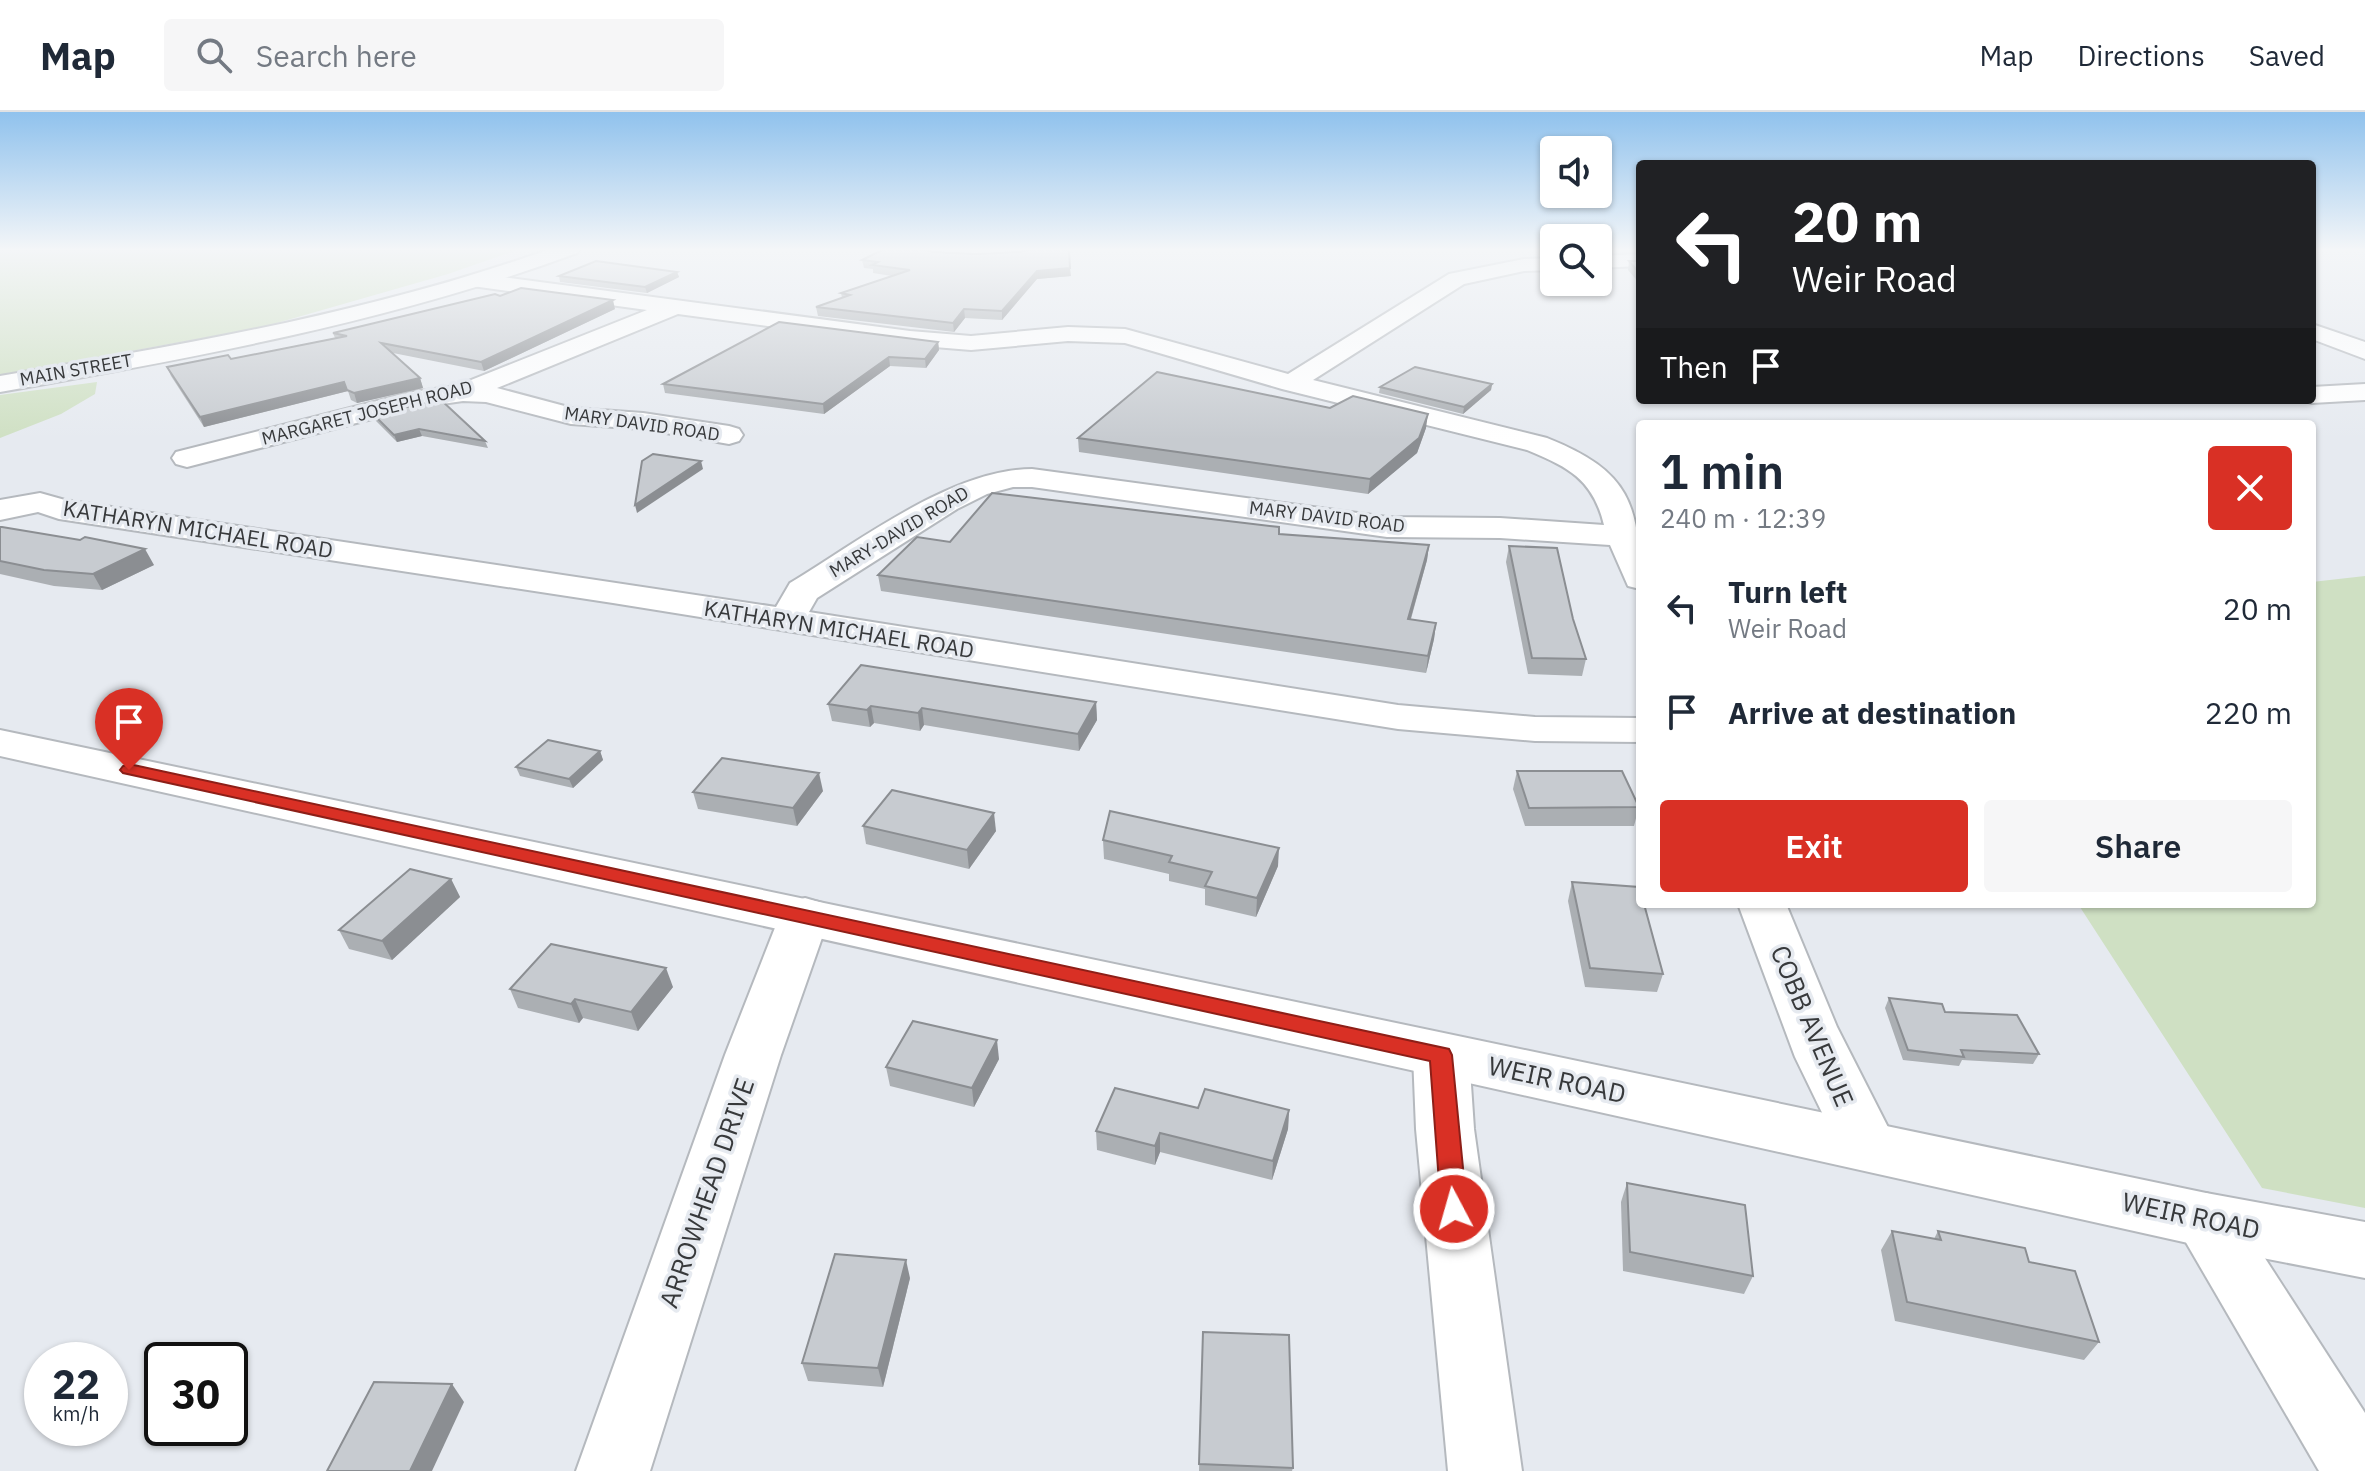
<!DOCTYPE html>
<meta charset="utf-8">
<style>
body{margin:0;font-family:"IBM Plex Sans",sans-serif;background:#f6f6f7;color:#1f2937;height:100vh;display:flex;flex-direction:column;font-size:30px;white-space:nowrap}
*{box-sizing:border-box;margin:0}
p{font-size:26px;color:#747a83}
.icon{flex:none;width:44px;height:44px;fill:none;stroke:currentColor;stroke-width:2;stroke-linecap:round;stroke-linejoin:round}
.map{position:relative;flex:1;overflow:hidden}
.panel{position:absolute;left:1636px;top:308px;width:680px;height:488px;display:flex;flex-direction:column;background:#fff;border-radius:8px;box-shadow:0 2px 6px #0004}
.panel>*{flex:none}
.hud{position:absolute;left:1636px;top:48px;width:680px;height:244px;border-radius:8px;box-shadow:0 2px 6px #0004;background:#202124;color:#fff;overflow:hidden}
.fabs{position:absolute;left:1540px;top:24px;display:grid;gap:16px}
.fabs a{display:grid;place-items:center;width:72px;height:72px;border-radius:8px;background:#fff;box-shadow:0 2px 6px #0004;font-size:40px}
.speed{position:absolute;left:24px;top:1230px;display:flex;gap:16px;font-size:40px;font-weight:700;text-align:center}
.speed>*{display:grid;place-content:center;width:104px;height:104px;border-radius:50%;background:#fff;box-shadow:0 2px 6px #0004;line-height:1}
.speed small{font-size:20px;font-weight:400}
.speed .limit{border:4px solid #111;border-radius:12px;background:#fff;color:#111}
.pin{position:absolute;display:grid;place-items:center;width:68px;height:68px;color:#fff;margin:-82px -34px;border-radius:50% 50% 50% 0;rotate:-45deg;box-shadow:0 0 8px #0007}
.pin .icon{rotate:45deg}
.me{position:absolute;width:88px;margin:-44px;rotate:354deg;stroke-linejoin:round;filter:drop-shadow(0 0 6px #0008)}
.turn{display:flex;align-items:center;gap:28px;height:168px;padding:0 24px;font-size:36px}
.turn .icon{width:104px;height:104px;stroke-width:2.5}
.turn b{display:block;font-size:56px;line-height:68px}
.then{display:flex;align-items:center;height:76px;padding:0 24px;background:#0003;gap:16px;font-size:30px}
.round{display:grid;place-items:center;flex:none;width:84px;height:84px;border-radius:8px;background:#f6f6f7}
.head{display:flex;align-items:center;justify-content:space-between;height:136px;padding:0 24px}
h1{font-size:48px;font-weight:600;line-height:60px}
.primary-button{display:flex;gap:16px;margin-top:auto;padding:16px 24px}
.primary-button a{flex:1;height:92px;border-radius:8px;background:#d93025;color:#fff;font-size:32px;font-weight:600;line-height:92px;text-align:center}
.primary-button a+a{background:#f6f6f7;color:#1f2937}
ul{padding:0;list-style:none}
li{display:flex;align-items:center;gap:24px;height:104px;padding:0 24px}
li div{flex:1}
li b{display:block;font-size:30px}
li em{font-style:normal}
header{display:flex;align-items:center;gap:48px;box-sizing:border-box;height:112px;padding:0 40px;background:#fff;border-bottom:2px solid #e0e1e3}
header strong{font-size:38px}
nav{display:flex;gap:44px;margin-inline-start:auto;font-size:28px}
.search{width:560px;height:72px;background:#f6f6f7;display:flex;align-items:center;gap:20px;box-sizing:border-box;padding:0 28px;border-radius:8px;color:#747a83;font-size:30px}
.map>svg:first-child{display:block}
</style>
<header>
<strong>Map</strong>
<div class="search"><svg class="icon" aria-label="search" viewBox="0 0 24 24"><circle cx="10" cy="10" r="6"/><path d="M15 15l6 6"/></svg>Search here</div>
<nav><a>Map</a><a>Directions</a><a>Saved</a></nav>
</header>
<div class="map">
<svg width="2365" height="1359" viewBox="0 0 2365 1359">
<rect width="100%" height="100%" fill="#e6eaf0"/>
<g fill="#cfe0c3">
<path d="M0 137H520L448 162 263 215 0 263Z"/>
<path d="M97 270 95 282 61 302 0 326V283Z"/>
<path d="M2365 464V1096L2262 1076 2078 792H2312V470Z"/>
</g>
<g fill="none" stroke-linecap="round" stroke-linejoin="round">
<g stroke="#b5b9be" stroke-width="4">
<g id="minor">
<path d="M910 137H1044C1031 151 923 151 910 137Z"/>
<path d="M1640 142V154L1598 156V144Z"/>
<path d="M1554 146V158L1524 159 1464 172 1313 268 1547 326C1630 359 1640 392 1640 477L1628 474 1610 433 1500 426 1387 425 1032 375H1013L987 382 957 397 817 486 809 500 1398 593 1535 605 1640 606V630L1535 629 1398 617 613 491 59 407 38 400 0 408V388L40 381 65 388 776 495 790 471C858 430 952 357 1032 357L1387 405 1500 406 1604 413C1593 367 1568 355 1527 338L1282 277 1125 231 1068 229 971 238 910 233 678 202 497 276 572 296 643 301 729 314 739 317 743 323 739 329 729 332 643 317 571 312 486 290 463 289 414 296 187 355 176 352 172 346 176 340 413 280 456 274 647 198 472 174 469 169 480 162 910 219 971 224 1068 215 1125 217 1288 262 1449 162 1524 147Z"/>
<path d="M2312 212 2365 230V247L2312 227Z"/>
<path d="M2365 272V288L2312 291 2302 288H2312V275Z"/>
<path d="M805 786 822 791 830 803 781 943 650 1359H576L725 943 780 803 788 791Z"/>
<path d="M1738 792H1786L1837 915 1897 1033 1888 1050 1867 1057 1846 1050 1795 945Z"/>
<path d="M1441 922 1461 928 1469 943 1474 1017 1522 1359H1448L1416 1017 1413 943 1421 928Z"/>
<path d="M2206 1081 2228 1089 2365 1301V1359H2319L2184 1127 2175 1108 2184 1089Z"/>
</g>
</g>
<g stroke="#b5b9be" stroke-width="4">
<path id="tertiary" d="M0 618 2206 1081 2365 1110V1166L2206 1135 0 644Z"/>
</g>
<g stroke="#b5b9be" stroke-width="4">
<path id="secondary" d="M550 137H580L577 141C390 210 196 245 0 280V264C186 232 371 201 550 137Z"/>
</g>
<use href="#minor" fill="#fff" fill-rule="evenodd"/>
<use href="#tertiary" fill="#fff" fill-rule="evenodd"/>
<use href="#secondary" fill="#fff" fill-rule="evenodd"/>
</g>
<g fill="#abafb3">
<path d="M862 148 1071 164 1037 167 1002 208 965 206 954 220 818 204 816 195 842 186 841 181 892 164 873 161V157L864 156Z"/>
<path d="M1629 149H1640V172L1628 158Z"/>
<path d="M677 160 679 165 647 181 560 170 559 164Z"/>
<path d="M500 184 615 197 484 259 393 241 420 266 423 276 357 291 351 288 348 279 204 315 171 264 167 255 231 247 335 226 333 221Z"/>
<path d="M938 230 939 238 926 256 890 254 824 302 665 281 663 272Z"/>
<path d="M1492 272 1491 278 1463 302 1379 281 1380 275Z"/>
<path d="M373 302 485 329 488 336 422 324 397 330 376 309Z"/>
<path d="M1426 316 1417 341 1368 382 1079 340 1078 326Z"/>
<path d="M0 415 154 453 102 478 54 474 0 462Z"/>
<path d="M1279 422 1429 433 1427 448 1411 507 1436 511 1434 527 1426 561 881 479 878 463 950 430Z"/>
<path d="M1509 434 1573 507 1586 547 1582 564 1528 562 1506 450Z"/>
<path d="M1096 590 1097 608 1079 639 924 613 920 619 874 611 870 615 832 609 828 592Z"/>
<path d="M600 639 603 648 573 676 520 664 516 655Z"/>
<path d="M1517 659 1639 695 1634 714H1525L1513 677Z"/>
<path d="M823 679 797 714 698 697 693 680Z"/>
<path d="M863 714 996 719 969 757 866 732Z"/>
<path d="M1103 728 1278 754 1256 805 1205 793V777L1169 769V762L1104 747Z"/>
<path d="M451 767 460 785 392 848 349 837 339 818Z"/>
<path d="M1572 770 1663 862 1657 880 1585 875 1568 789Z"/>
<path d="M673 875 638 919 583 906 579 911 518 896 510 877Z"/>
<path d="M1889 886 1945 900 2039 942 2033 952 1962 948 1959 954 1903 948 1885 896Z"/>
<path d="M999 947 974 995 890 974 886 955Z"/>
<path d="M1198 996 1289 998 1288 1017 1272 1068 1160 1040 1155 1053 1097 1038 1096 1019Z"/>
<path d="M1627 1071 1753 1164 1744 1182 1623 1159 1621 1090Z"/>
<path d="M1892 1119 1934 1127 1938 1119 2029 1150 2099 1230 2084 1248 1895 1209 1881 1138Z"/>
<path d="M910 1166 883 1275 808 1269 802 1251Z"/>
<path d="M1203 1220 1293 1356 1292 1359H1199Z"/>
</g>
<g fill="#8b8e92">
<path d="M1070 156 1071 164 1037 167 1002 208V199L1037 159Z"/>
<path d="M677 160 679 165 647 181 645 175Z"/>
<path d="M613 188 615 197 484 259 481 250Z"/>
<path d="M964 197 965 206 954 220 953 211Z"/>
<path d="M938 230 939 238 926 256 925 247Z"/>
<path d="M889 245 890 254 824 302 823 292Z"/>
<path d="M420 266 423 276 357 291 354 281Z"/>
<path d="M344 270 348 279 204 315 200 305Z"/>
<path d="M1492 272 1491 278 1463 302 1464 295Z"/>
<path d="M1428 302 1426 316 1417 341 1368 382 1370 367Z"/>
<path d="M419 317 422 324 397 330 394 323Z"/>
<path d="M701 349 703 357 637 401 635 393Z"/>
<path d="M1429 433 1427 448 1406 523 1408 507Z"/>
<path d="M145 437 154 453 102 478 93 462Z"/>
<path d="M1436 511 1434 527 1426 561 1428 544Z"/>
<path d="M1096 590 1097 608 1079 639 1078 622Z"/>
<path d="M871 594 874 611 870 615 867 598Z"/>
<path d="M922 596 924 613 920 619 918 601Z"/>
<path d="M600 639 603 648 573 676 569 667Z"/>
<path d="M819 661 823 679 797 714 793 696Z"/>
<path d="M994 701 996 719 969 757 967 738Z"/>
<path d="M1279 736 1278 754 1256 805 1257 786Z"/>
<path d="M451 767 460 785 392 848 382 829Z"/>
<path d="M666 856 673 875 638 919 631 900Z"/>
<path d="M575 887 583 906 579 911 571 892Z"/>
<path d="M997 928 999 947 974 995 972 976Z"/>
<path d="M1289 998 1288 1017 1272 1068 1273 1049Z"/>
<path d="M1160 1021V1040L1155 1053V1034Z"/>
<path d="M906 1148 910 1166 883 1275 878 1256Z"/>
<path d="M452 1272 464 1290 432 1359H410Z"/>
</g>
<g fill="#c7cbd0" stroke="#8b8e92" stroke-width="2">
<path d="M884 137H922L933 140 976 142 1019 140 1031 137H1069L1070 156 1037 159 1002 199 964 197 953 211 816 195 850 183 841 181 910 158 872 153 878 150 862 148Z"/>
<path d="M596 149 677 160 645 175 559 164Z"/>
<path d="M1629 149H1640V162Z"/>
<path d="M521 176 613 188 481 250 381 231 420 266 354 281 347 278 344 270 200 305 167 255 228 243 231 247 347 224 333 221 495 182 500 184Z"/>
<path d="M779 210 938 230 925 247 889 245 823 292 663 272Z"/>
<path d="M1415 255 1492 272 1464 295 1380 275Z"/>
<path d="M1157 260 1330 296 1353 284 1428 302 1419 326 1370 367 1078 326Z"/>
<path d="M441 288 485 329 419 317 394 323 373 302Z"/>
<path d="M653 342 701 349 635 393 642 349Z"/>
<path d="M992 381 1279 415V422L1429 433 1408 507 1436 511 1428 544 878 463 917 425 950 430Z"/>
<path d="M0 415H2L80 428 85 425 145 437 93 462 44 458 0 449Z"/>
<path d="M1509 434 1557 436 1573 507 1586 547 1532 546Z"/>
<path d="M861 553 1096 590 1078 622 922 596 918 601 871 594 867 598 828 592Z"/>
<path d="M548 628 600 639 569 667 516 655Z"/>
<path d="M722 646 819 661 793 696 693 680Z"/>
<path d="M1517 659H1622L1639 695 1529 696Z"/>
<path d="M892 678 994 701 967 738 863 714Z"/>
<path d="M1110 699 1279 736 1257 786 1205 774 1212 760 1169 750 1172 744 1103 728Z"/>
<path d="M410 757 451 767 382 829 339 818Z"/>
<path d="M1572 770 1639 775 1640 792H1644L1663 862 1590 856Z"/>
<path d="M551 832 666 856 631 900 575 887 571 892 510 877Z"/>
<path d="M1889 886 1942 892 1945 900 2017 903 2039 942 1961 938 1964 945 1908 938Z"/>
<path d="M913 909 997 928 972 976 886 955Z"/>
<path d="M1115 976 1198 996 1205 977 1289 998 1273 1049 1160 1021 1155 1034 1096 1019Z"/>
<path d="M1627 1071 1745 1093 1753 1164 1630 1140Z"/>
<path d="M1892 1119 1941 1128 1938 1119 2025 1136 2029 1150 2075 1159 2099 1230 1907 1190Z"/>
<path d="M835 1142 906 1148 878 1256 802 1251Z"/>
<path d="M1203 1220 1289 1223 1293 1356 1199 1352Z"/>
<path d="M374 1270 452 1272 410 1359H327Z"/>
</g>
<linearGradient id="sky" x2="0" y2="1"><stop stop-color="#90c2ed"/><stop offset="0.42" stop-color="#f4f6f8"/><stop offset="1" stop-color="#f4f6f8" stop-opacity="0"/></linearGradient>
<rect width="2365" height="328" fill="url(#sky)"/>
<path fill="#d93025" stroke="#8d1f18" stroke-width="2" d="M129 652 1449 937 1452 943 1467 1097 1463 1105 1454 1108 1445 1105 1441 1097 1430 949 123 661 120 658 123 654Z"/>
<g text-anchor="middle" stroke-width="7" stroke-linejoin="round" paint-order="stroke">
<g font-size="18" fill="#37393b" stroke="#e6eaf0">
<text transform="translate(76 258) rotate(-10)" y="6">MAIN STREET</text>
<text transform="translate(367 301) rotate(-14)" y="6">MARGARET JOSEPH ROAD</text>
<text transform="translate(642 312) rotate(8)" y="6">MARY DAVID ROAD</text>
<text transform="translate(1327 405) rotate(7)" y="6">MARY DAVID ROAD</text>
<text transform="translate(899 420) rotate(-31)" y="6">MARY-DAVID ROAD</text>
</g>
<g font-size="22" fill="#37393b" stroke="#e6eaf0">
<text transform="translate(198 417) rotate(9)" y="8">KATHARYN MICHAEL ROAD</text>
<text transform="translate(839 517) rotate(9)" y="8">KATHARYN MICHAEL ROAD</text>
</g>
<g font-size="26" fill="#37393b" stroke="#e6eaf0">
<text transform="translate(1812 914) rotate(67)" y="9">COBB AVENUE</text>
<text transform="translate(1557 968) rotate(12)" y="9">WEIR ROAD</text>
<text transform="translate(707 1081) rotate(-71)" y="9">ARROWHEAD DRIVE</text>
<text transform="translate(2191 1104) rotate(12)" y="9">WEIR ROAD</text>
</g>
</g>
</svg>
<div class="fabs">
<a><svg class="icon" aria-label="sound" viewBox="0 0 24 24"><path d="M4 9h4l5-4v14l-5-4H4zM17 9q2 3 0 6"/></svg></a>
<a><svg class="icon" aria-label="search" viewBox="0 0 24 24"><circle cx="10" cy="10" r="6"/><path d="M15 15l6 6"/></svg></a>
</div>
<div class="speed"><div>22<small>km/h</small></div><div class="limit">30</div></div>
<div class="pin" style="left:129px;top:658px;background:#d93025"><svg class="icon" aria-label="arrive" viewBox="0 0 24 24"><path d="M6 21V4h12l-3 4 3 4H6"/></svg></div>
<svg class="me" style="left:1454px;top:1097px" viewBox="-20 -20 40 40"><circle r="17" fill="#d93025" stroke="#fff" stroke-width="3"/><path d="M0-11L8 9 0 5-8 9z" fill="#fff"/></svg>
<div class="hud">
<div class="turn"><svg class="icon" aria-label="left" viewBox="0 0 24 24"><path d="M17 20v-9H6M10 6l-5 5 5 5"/></svg><div><b>20 m</b>Weir Road</div></div>
<div class="then">Then<svg class="icon" aria-label="arrive" viewBox="0 0 24 24"><path d="M6 21V4h12l-3 4 3 4H6"/></svg></div>
</div>
<section class="panel">
<div class="head"><div><h1>1 min</h1><p>240 m · 12:39</p></div><a class="round" style="background:#d93025;color:#fff"><svg class="icon" aria-label="close" viewBox="0 0 24 24"><path d="M6 6l12 12M18 6L6 18"/></svg></a></div>
<ul>
<li><svg class="icon" aria-label="left" viewBox="0 0 24 24"><path d="M17 20v-9H6M10 6l-5 5 5 5"/></svg><div><b>Turn left</b><p>Weir Road</p></div><em>20 m</em></li>
<li><svg class="icon" aria-label="arrive" viewBox="0 0 24 24"><path d="M6 21V4h12l-3 4 3 4H6"/></svg><div><b>Arrive at destination</b></div><em>220 m</em></li>
</ul>
<div class="primary-button"><a>Exit</a><a>Share</a></div>
</section>
</div>
